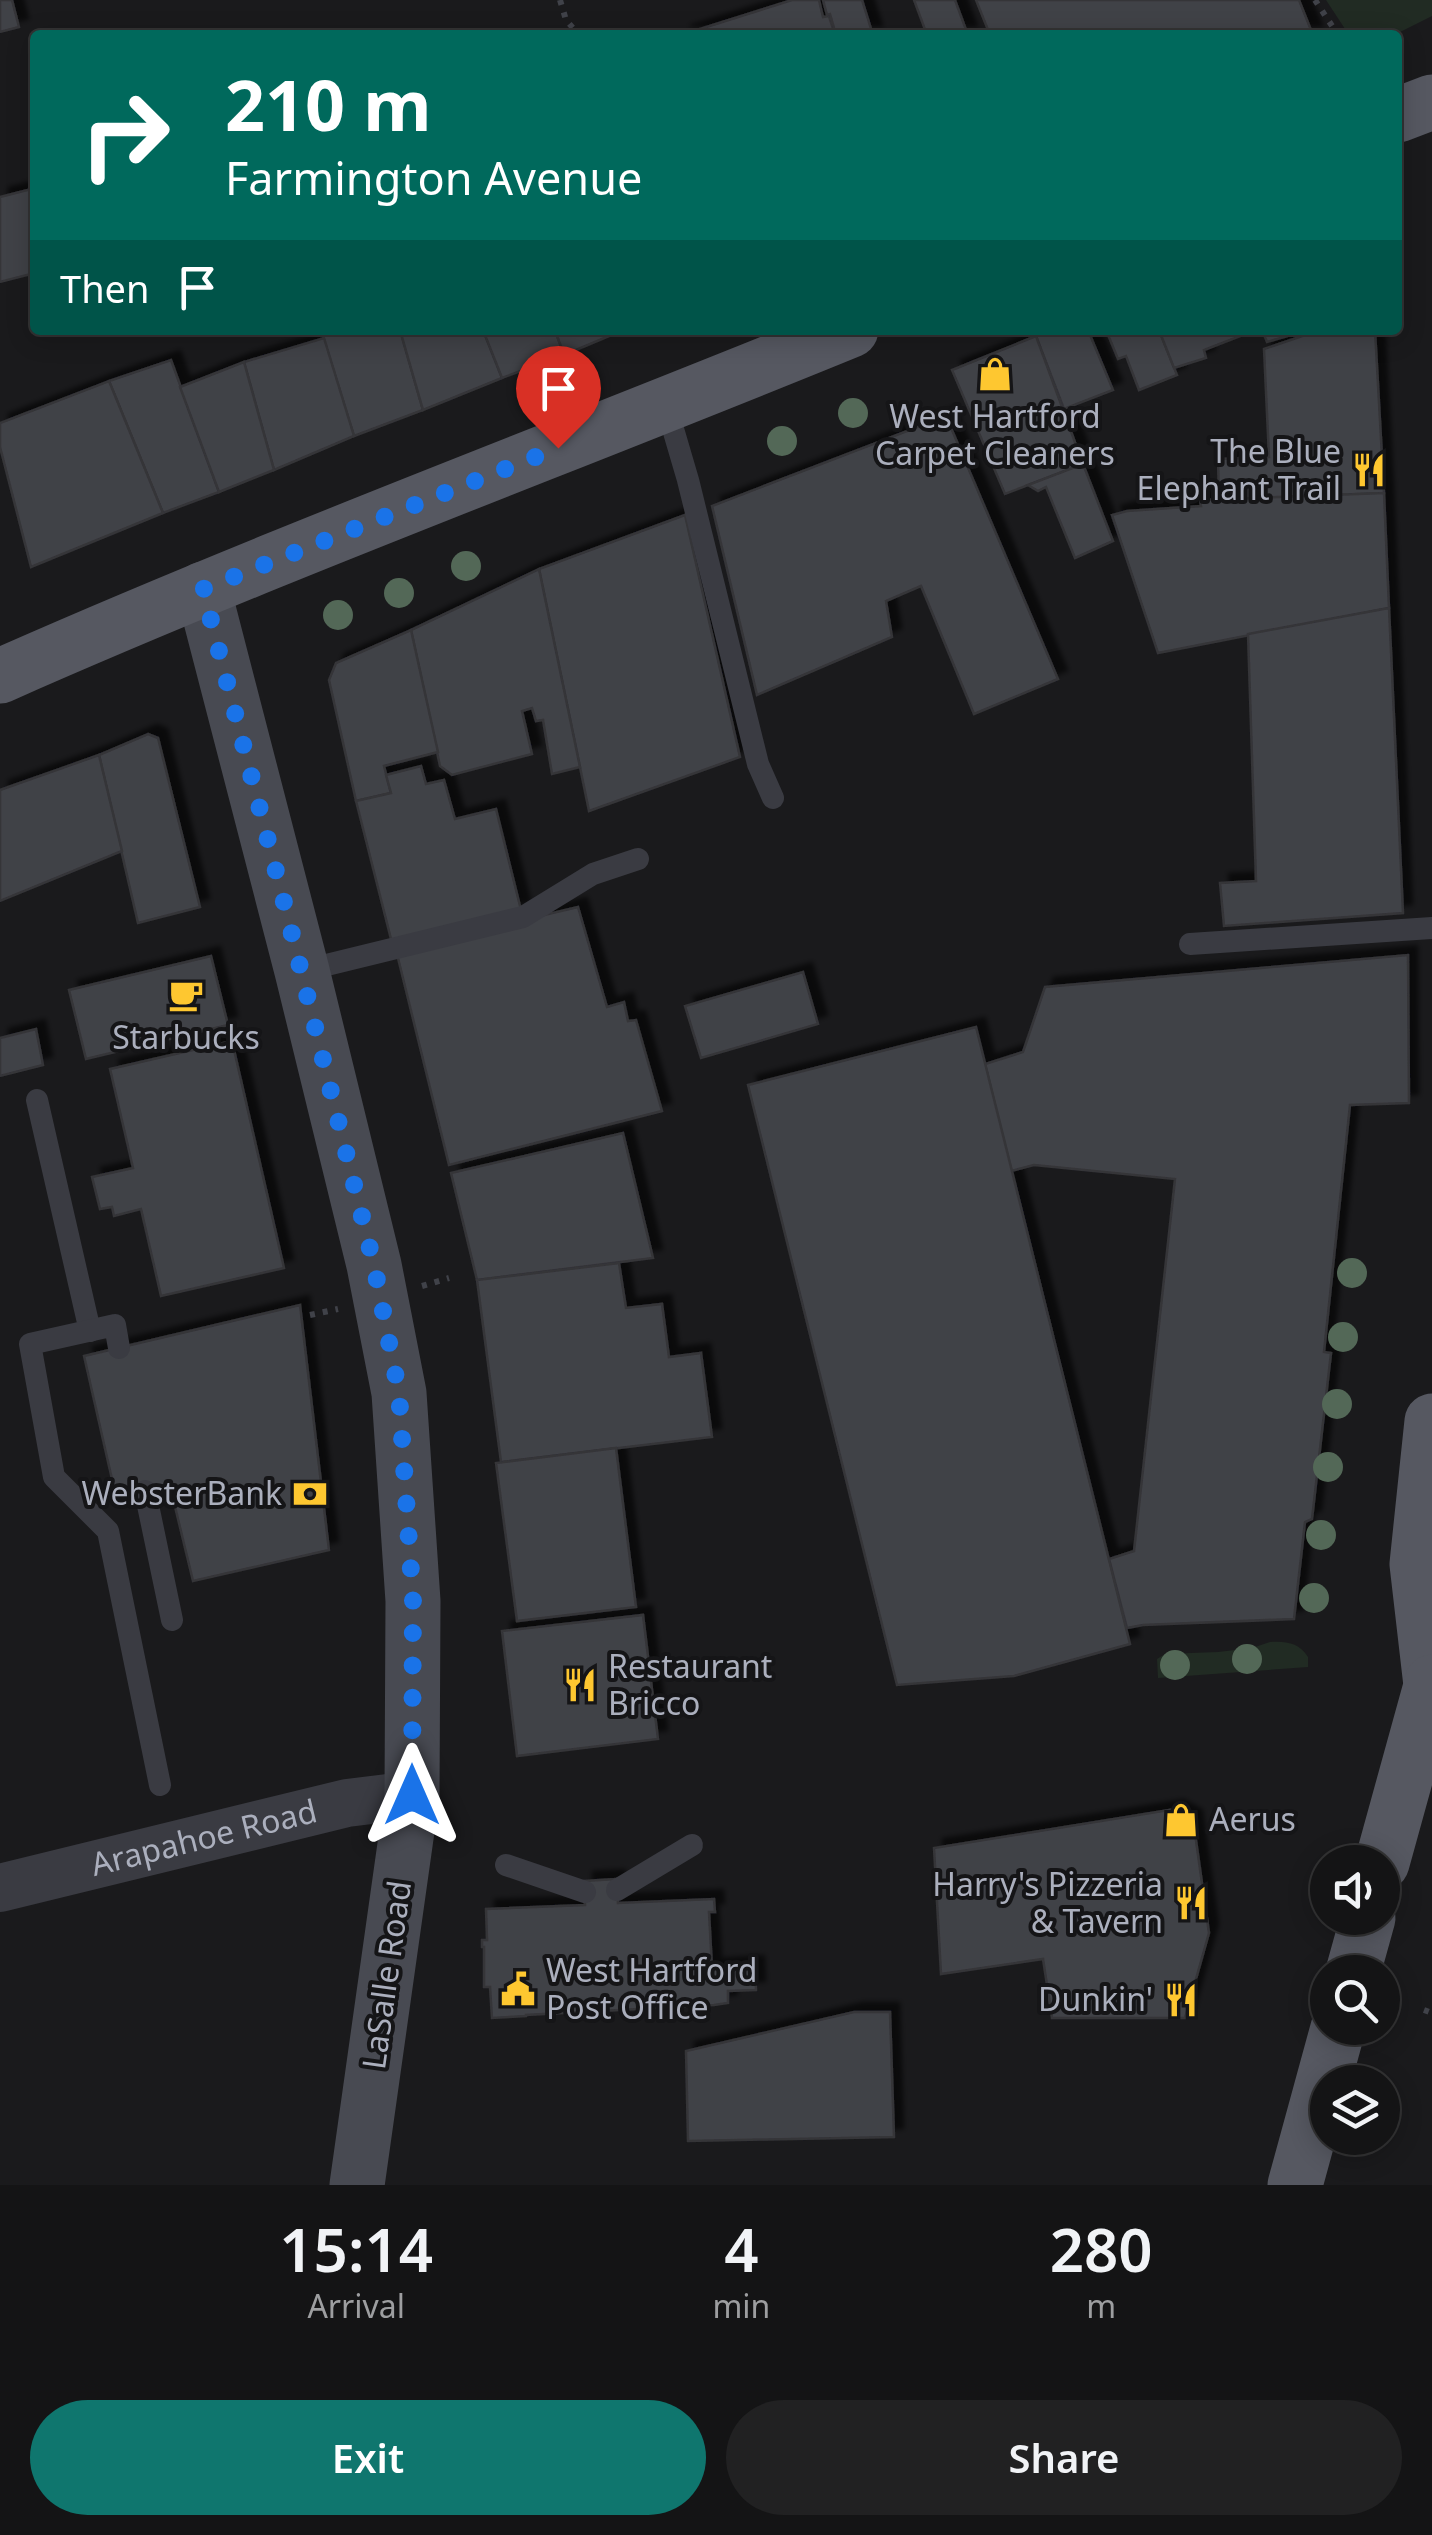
<!DOCTYPE html>
<style>
body{margin:0;font-family:"Noto Sans",sans-serif;background:#212122;color:#f1f3f6;height:100vh;display:flex;flex-direction:column;font-size:38px;white-space:nowrap}
*{box-sizing:border-box;margin:0}
p{font-size:32px;color:#9d9ea0}
.icon{flex:none;width:55px;height:55px;fill:none;stroke:currentColor;stroke-width:2;stroke-linecap:round;stroke-linejoin:round}
.map{position:relative;height:2185px;overflow:hidden}
.drawer{display:flex;flex-direction:column;background:#141415;flex:1}
.drawer>*{flex:none}
.top-card{position:absolute;left:30px;top:30px;width:1372px;height:305px;border-radius:10px;box-shadow:0 5px 25px #0003,0 0 0 2px #333334;background:#00695c;color:#fff;overflow:hidden}
.controls{position:absolute;left:1310px;top:1845px;display:grid;gap:20px}
.controls a{display:grid;place-items:center;width:90px;height:90px;border-radius:50%;background:#141415;box-shadow:0 5px 25px #0003,0 0 0 2px #333334;font-size:50px}
.pin{position:absolute;display:grid;place-items:center;width:85px;height:85px;color:#fff;margin:-102px -42px;border-radius:50% 50% 50% 0;rotate:-45deg;box-shadow:0 0 10px #0007}
.pin .icon{rotate:45deg}
.me{position:absolute;width:110px;margin:-55px;rotate:0deg;stroke-linejoin:round;filter:drop-shadow(0 0 8px #0008)}
.turn{display:flex;align-items:center;gap:35px;height:210px;padding:0 30px;font-size:45px}
.turn .icon{width:130px;height:130px;stroke-width:2.5}
.turn b{display:block;font-size:70px;line-height:85px}
.then{display:flex;align-items:center;height:95px;padding:0 30px;background:#0003;gap:20px;font-size:38px}
.eta{display:flex;justify-content:space-evenly;align-items:center;height:170px;text-align:center}
.eta b{font-size:60px;font-weight:600;line-height:70px}
.primary-button{display:flex;gap:20px;margin-top:auto;padding:20px 30px}
.primary-button a{flex:1;height:115px;border-radius:60px;background:#0f766e;color:#fff;font-size:40px;font-weight:600;line-height:115px;text-align:center}
.primary-button a+a{background:#212122;color:#f1f3f6}
.map>svg:first-child{display:block}
</style>
<div class="map">
<svg width="1432" height="2185" viewBox="0 0 1432 2185">
<defs>
<filter id="shadow"><feDropShadow dx="9" dy="-9" stdDeviation="2.5" flood-color="#0009"/></filter>
</defs>
<rect width="100%" height="100%" fill="#1a1a1c"/>
<g fill="#212b23">
<path d="M1326 0H1432V16L1394 35H1349Z"/>
<path d="M1270 1642C1287 1641 1299 1643 1308 1657V1667L1158 1678 1157 1659 1165 1654 1218 1652 1252 1648Z"/>
</g>
<g fill="#414247" stroke="#343438" stroke-width="2.5" filter="url(#shadow)">
<path d="M0 0H12L19 27 0 32Z"/>
<path d="M792 0H819L823 17 829 16 835 35H681Z"/>
<path d="M823 0H862L873 35H836L830 14 827 15Z"/>
<path d="M914 0H955L968 35H927Z"/>
<path d="M976 0H1299L1313 35H990Z"/>
<path d="M35 188V273L0 282V197Z"/>
<path d="M321 330H400L423 410 354 436Z"/>
<path d="M400 330H483L502 378 423 410Z"/>
<path d="M483 330H555L564 355 502 378Z"/>
<path d="M555 330H613L614 334 564 355Z"/>
<path d="M1040 330H1088L1113 390 1064 409 1036 336 1037 331Z"/>
<path d="M1106 330H1159L1177 375 1139 390 1126 356 1118 359Z"/>
<path d="M1159 330H1241L1243 335 1204 350 1206 358 1174 368Z"/>
<path d="M1262 330H1308L1267 342Z"/>
<path d="M1320 330H1375L1384 493 1219 500 1218 459 1269 457 1264 349Z"/>
<path d="M1036 336 1083 464 1005 494 952 370Z"/>
<path d="M324 338 354 436 274 470 244 362Z"/>
<path d="M171 360 219 492 163 513 109 381Z"/>
<path d="M244 362 274 470 219 492 180 387Z"/>
<path d="M109 381 163 513 31 567 0 447V423Z"/>
<path d="M946 416 1058 679 974 714 921 586 886 601 892 637 757 695 712 506Z"/>
<path d="M1083 464 1113 541 1075 558 1046 487 1038 491 1028 485Z"/>
<path d="M1384 493 1389 608 1158 653 1112 515 1127 511 1201 506 1200 500Z"/>
<path d="M685 515 740 757 589 811 539 569Z"/>
<path d="M539 569 580 767 552 774 543 720 536 721 532 708 522 711 532 754 452 775 440 766 411 630Z"/>
<path d="M1389 608 1403 913 1224 926 1220 883 1256 881 1248 634Z"/>
<path d="M411 630 438 752 384 766 391 793 356 801 329 680 336 663Z"/>
<path d="M148 734 158 738 200 907 138 923 99 755Z"/>
<path d="M99 755 122 851 0 901V790Z"/>
<path d="M421 766 426 784 444 780 455 819 496 809 521 910 392 943 356 801 391 793 386 775Z"/>
<path d="M578 907 607 1007 624 1002 628 1021 636 1020 662 1111 449 1165 396 950Z"/>
<path d="M1408 955 1409 1103 1350 1105 1324 1352 1331 1353 1312 1519 1305 1522 1294 1619 1143 1625 1127 1628 1109 1559 1134 1551 1175 1179 1034 1165 1011 1171 985 1064 1023 1052 1045 987Z"/>
<path d="M211 956 228 1025 86 1059 69 990Z"/>
<path d="M803 972 818 1024 701 1058 685 1006Z"/>
<path d="M976 1027 1130 1644 1014 1676 897 1685 748 1085Z"/>
<path d="M36 1029 43 1065 0 1076V1038Z"/>
<path d="M232 1041 284 1268 161 1296 141 1209 114 1216 112 1207 100 1209 92 1177 133 1168 110 1069Z"/>
<path d="M623 1133 653 1258 477 1280 451 1173Z"/>
<path d="M619 1263 626 1308 662 1304 669 1357 701 1353 712 1437 501 1462 477 1280Z"/>
<path d="M300 1305 329 1550 193 1581 170 1486 116 1497 84 1356Z"/>
<path d="M616 1448 636 1607 517 1621 496 1463Z"/>
<path d="M643 1615 658 1739 517 1756 502 1631Z"/>
<path d="M1175 1809 1193 1819 1209 1933 1185 2018H1052L1043 1959 941 1974 934 1848Z"/>
<path d="M616 1879 618 1903 714 1899 715 1912H709L712 1968 755 1965 756 1990 728 1991V2003L714 2005 526 2015V2016L492 2018 490 1987H484V1947H482V1940H487L486 1909 585 1905 584 1881Z"/>
<path d="M854 2012H890L894 2137 688 2141 686 2051Z"/>
</g>
<g fill="none" stroke-linecap="round" stroke-linejoin="round">
<g stroke="#404249" stroke-width="6" stroke-dasharray="5 8" stroke-linecap="butt">
<path d="M560 0 566 20 579 35"/>
<path d="M1315 0 1338 35"/>
<path d="M680 330 682 335"/>
<path d="M422 1286 449 1278"/>
<path d="M310 1315 338 1309"/>
<path d="M1424 2010 1432 2013"/>
</g>
<g stroke="#3a3b42" stroke-width="22">
<path d="M666 405 688 480 758 764 773 798"/>
<path d="M1190 944 1432 928"/>
<path d="M302 971 523 917 593 874 638 859"/>
<path d="M37 1100 90 1331"/>
<path d="M119 1348 115 1325 30 1344 54 1477 108 1531 160 1785"/>
<path d="M145 1491 172 1620"/>
<path d="M506 1865 585 1892"/>
<path d="M617 1890 692 1845"/>
</g>
<path stroke="#3a3b42" stroke-width="48" id="s1" d="M0 1888 347 1803 412 1795"/>
<path stroke="#484a52" stroke-width="55" d="M203 589 302 971 374 1265 399 1393 413 1601 412 1795 357 2185"/>
<g stroke="#565861" stroke-width="55">
<path d="M1398 115 1432 102"/>
<path d="M0 676C280 552 568 446 851 330"/>
<path d="M1431 1685 1417 1564 1432 1421"/>
<path d="M1382 1863 1432 1682"/>
<path d="M1353 1972 1368 1918"/>
<path d="M1295 2185 1338 2028"/>
</g>
</g>
<g fill="#536857">
<circle cx="853" cy="413" r="15"/>
<circle cx="782" cy="441" r="15"/>
<circle cx="466" cy="566" r="15"/>
<circle cx="399" cy="593" r="15"/>
<circle cx="338" cy="615" r="15"/>
<circle cx="1352" cy="1273" r="15"/>
<circle cx="1343" cy="1337" r="15"/>
<circle cx="1337" cy="1404" r="15"/>
<circle cx="1328" cy="1467" r="15"/>
<circle cx="1321" cy="1535" r="15"/>
<circle cx="1314" cy="1598" r="15"/>
<circle cx="1247" cy="1659" r="15"/>
<circle cx="1175" cy="1665" r="15"/>
</g>
<g fill="none" stroke-linecap="round" stroke-linejoin="round">
<path stroke="#1a73e8" stroke-width="18" stroke-dasharray="0 32.4" d="M412 1795 413 1601 399 1393 374 1265 286 910 203 589 558 448"/>
</g>
<defs>
<g id="shop-bare" transform="scale(2.7)"><path d="M-5-2.5h2.3a2.7 3.5 0 0 1 5.4 0H5L5.5 6h-11ZM-1.5-2.5h3a1.5 2.3 0 0 0-3 0Z" fill="#fec730" stroke="#151517" stroke-width="2.5" paint-order="stroke"/></g>
<g id="restaurant-bare" transform="scale(2.7)"><path d="M-5-6h1v4h1v-4h1v4h1v-4h1v5L-1.5 .5V6h-2V.5L-5-1ZM5-6V6H3V1.5H1.5Q1.5-4 5-6Z" fill="#fec730" stroke="#151517" stroke-width="2.5" paint-order="stroke"/></g>
<g id="cafe-bare" transform="scale(2.7)"><path d="M-5.5-4.5H6V0H3Q3 3.5 0 3.5H-2.5Q-5.5 3.5-5.5 0ZM3-3.2v2h1.7v-2ZM-6 4.5H4V6H-6Z" fill="#fec730" stroke="#151517" stroke-width="2.5" paint-order="stroke"/></g>
<g id="bank-bare" transform="scale(2.7)"><path d="M-6-4H6V4H-6ZM0-2.3a2.3 2.3 0 1 0 0 4.6a2.3 2.3 0 1 0 0-4.6Z" fill="#fec730" stroke="#151517" stroke-width="2.5" paint-order="stroke"/></g>
<g id="civic-bare" transform="scale(2.7)"><path d="M-.6-6.5H3V-4.5H.6V-3L4-1V1h2V6H-6V1h2V-1L-.6-3ZM-1.2 2.5V6h2.4V2.5Z" fill="#fec730" stroke="#151517" stroke-width="2.5" paint-order="stroke"/></g>
</defs>
<g fill-rule="evenodd">
<use href="#shop-bare" x="995" y="374"/>
<use href="#restaurant-bare" x="1369" y="470"/>
<use href="#cafe-bare" x="186" y="995"/>
<use href="#bank-bare" x="310" y="1494"/>
<use href="#restaurant-bare" x="580" y="1685"/>
<use href="#shop-bare" x="1181" y="1820"/>
<use href="#restaurant-bare" x="1191" y="1903"/>
<use href="#civic-bare" x="518" y="1989"/>
<use href="#restaurant-bare" x="1181" y="2000"/>
</g>
<g text-anchor="middle" stroke-width="8" stroke-linejoin="round" paint-order="stroke">
<g font-size="32" fill="#abafbd" stroke="#151517" text-anchor="end">
<text x="995" y="428" text-anchor="middle">West Hartford<tspan x="995" dy="37">Carpet Cleaners</tspan></text>
<text x="1341" y="463">The Blue<tspan x="1341" dy="37">Elephant Trail</tspan></text>
<text x="186" y="1049" text-anchor="middle">Starbucks</text>
<text x="282" y="1505">WebsterBank</text>
<text x="608" y="1678" text-anchor="start">Restaurant<tspan x="608" dy="37">Bricco</tspan></text>
<text x="1209" y="1831" text-anchor="start">Aerus</text>
<text x="1163" y="1896">Harry's Pizzeria<tspan x="1163" dy="37">&amp; Tavern</tspan></text>
<text x="546" y="1982" text-anchor="start">West Hartford<tspan x="546" dy="37">Post Office</tspan></text>
<text x="1153" y="2011">Dunkin'</text>
</g>
<g font-size="32" fill="#abafbd" stroke="#151517">
<text dy="11" stroke="none"><textPath href="#s1" startOffset="210">Arapahoe Road</textPath></text>
<text transform="translate(387 1975) rotate(-82)" y="11">LaSalle Road</text>
</g>
</g>
</svg>
<div class="controls">
<a><svg class="icon" aria-label="sound" viewBox="0 0 24 24"><path d="M4 9h4l5-4v14l-5-4H4zM17 9q2 3 0 6"/></svg></a>
<a><svg class="icon" aria-label="search" viewBox="0 0 24 24"><circle cx="10" cy="10" r="6"/><path d="M15 15l6 6"/></svg></a>
<a><svg class="icon" aria-label="layers" viewBox="0 0 24 24"><path d="M12 4l9 5-9 5-9-5zM3 14l9 5 9-5"/></svg></a>
</div>
<div class="pin" style="left:558px;top:448px;background:#d93025"><svg class="icon" aria-label="arrive" viewBox="0 0 24 24"><path d="M6 21V4h12l-3 4 3 4H6"/></svg></div>
<svg class="me" style="left:412px;top:1795px" viewBox="-20 -20 40 40"><path d="M0-17L14 15 0 8-14 15z" fill="#1a73e8" stroke="#fff" stroke-width="4"/></svg>
<div class="top-card">
<div class="turn"><svg class="icon" aria-label="right" viewBox="0 0 24 24"><path d="M7 20v-9h11M14 6l5 5-5 5"/></svg><div><b>210 m</b>Farmington Avenue</div></div>
<div class="then">Then<svg class="icon" aria-label="arrive" viewBox="0 0 24 24"><path d="M6 21V4h12l-3 4 3 4H6"/></svg></div>
</div>
</div>
<section class="drawer">
<div class="eta">
<div><b>15:14</b><p>Arrival</p></div>
<div><b>4</b><p>min</p></div>
<div><b>280</b><p>m</p></div>
</div>
<div class="primary-button"><a>Exit</a><a>Share</a></div>
</section>
